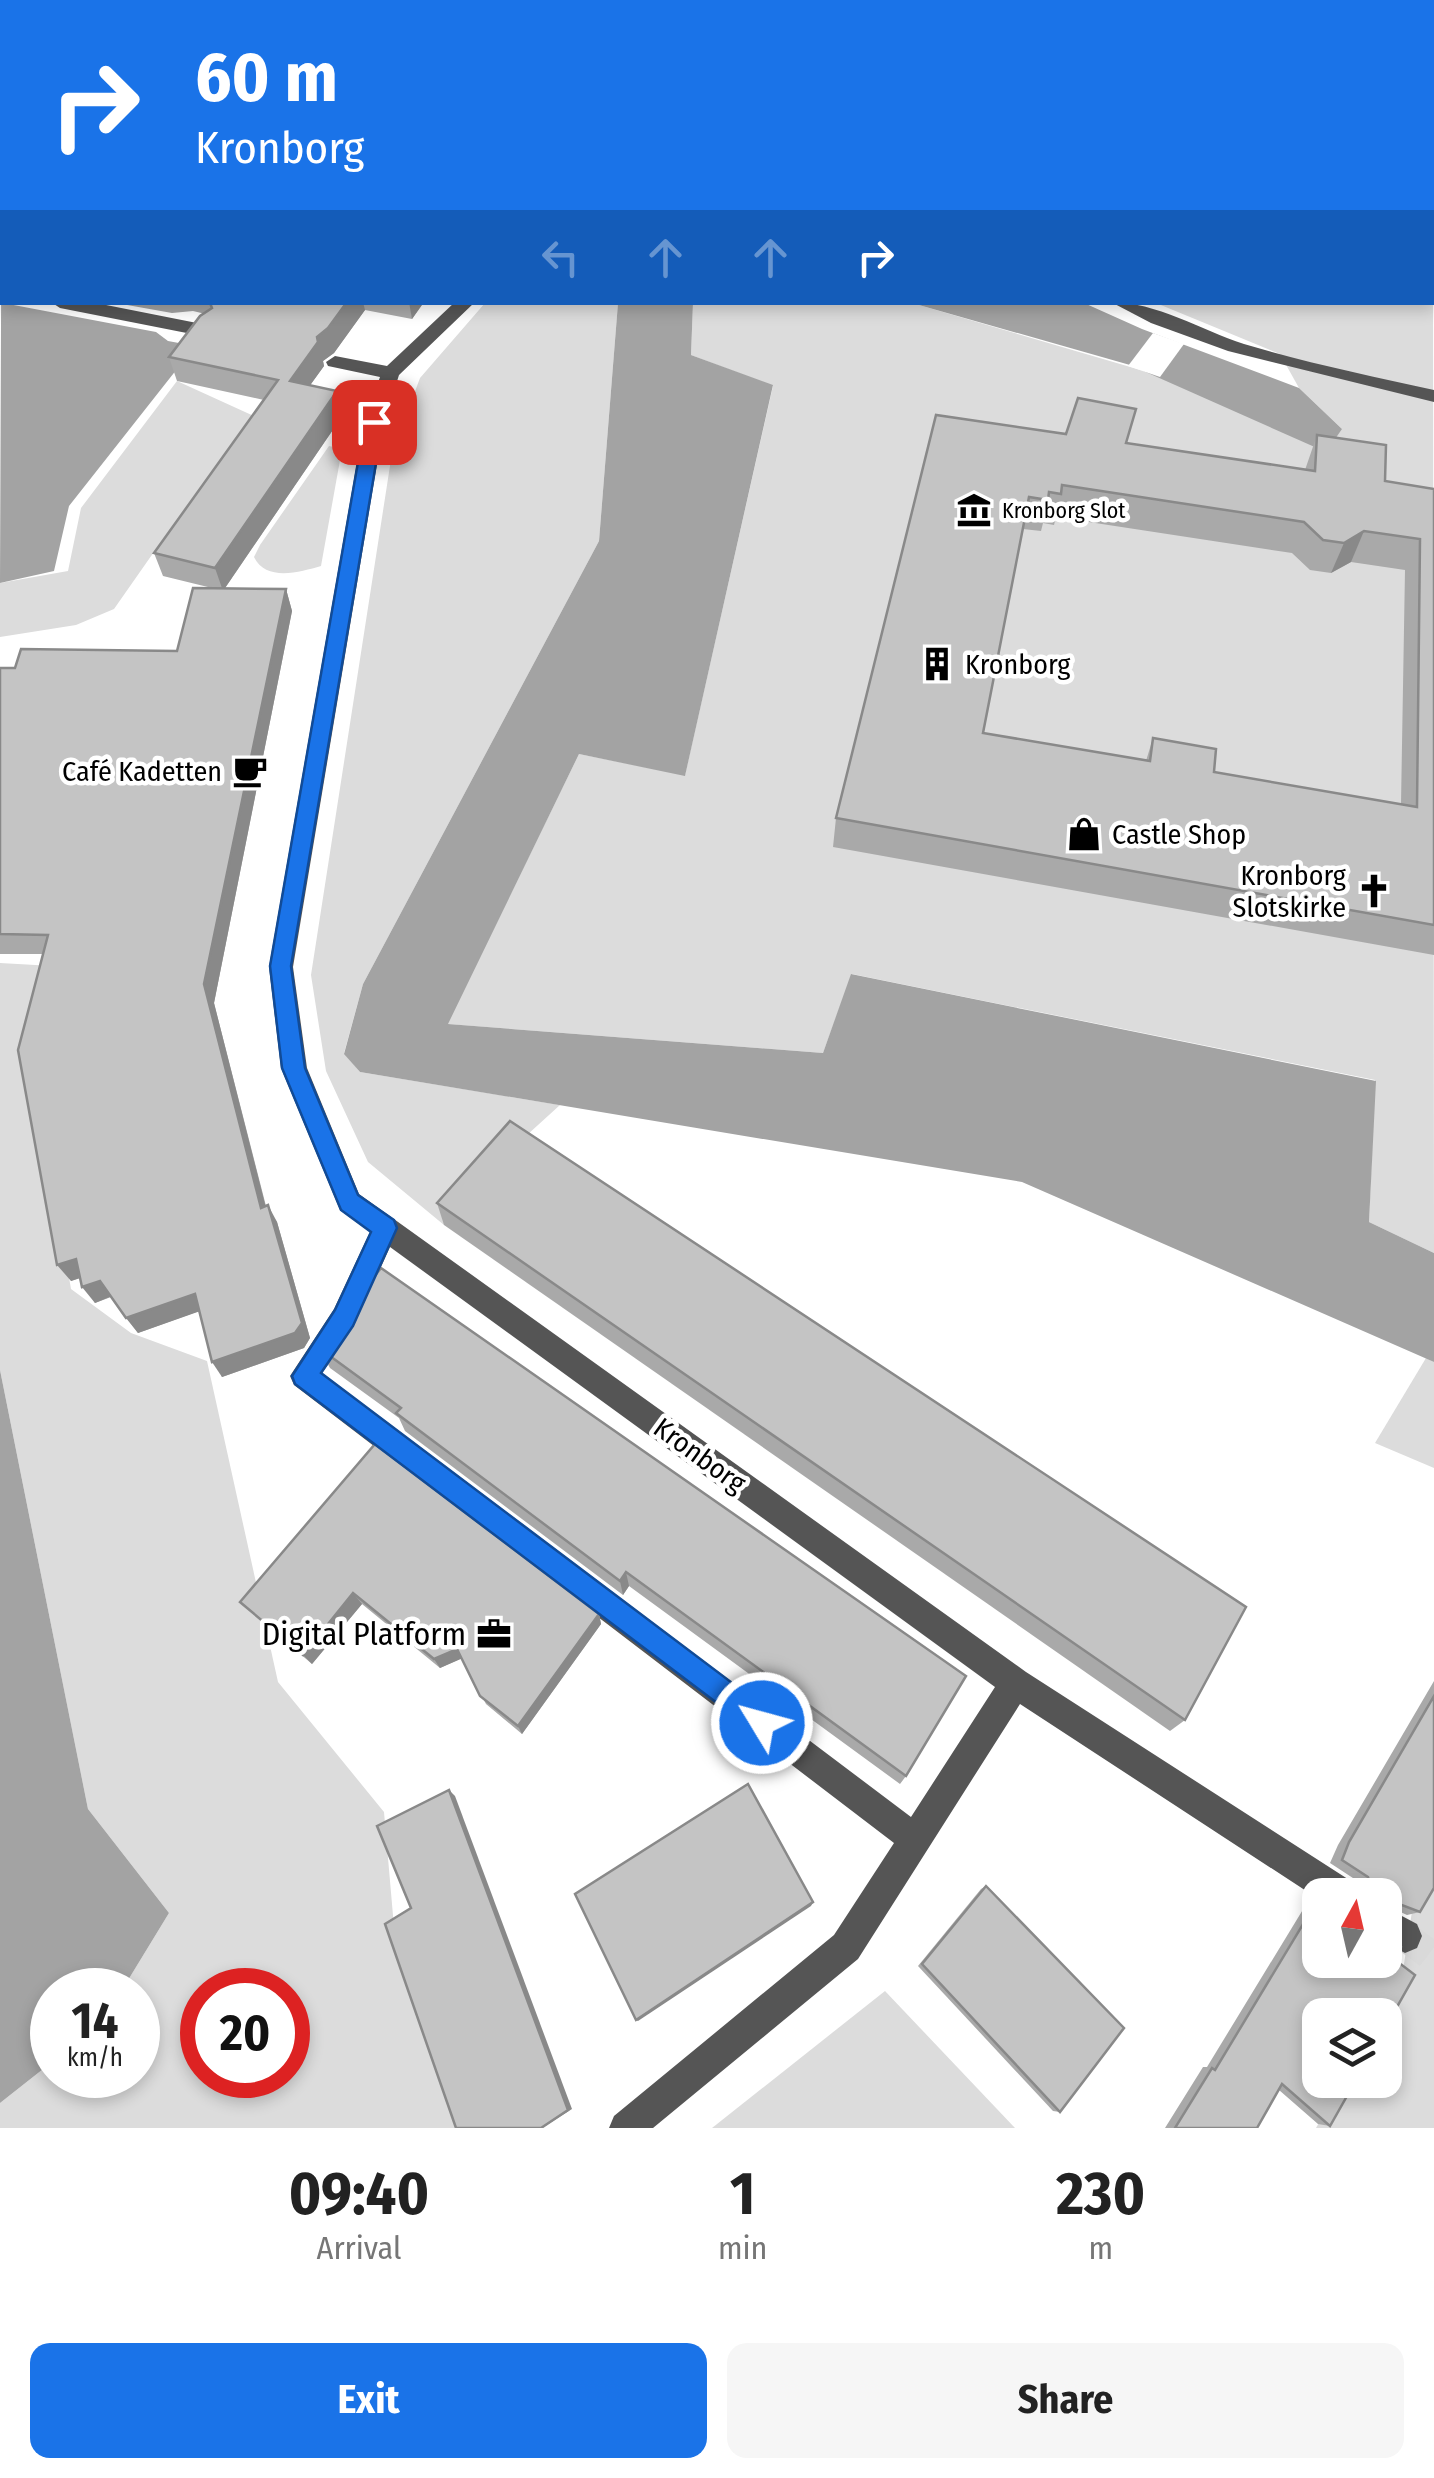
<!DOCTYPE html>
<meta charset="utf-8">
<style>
body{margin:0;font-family:"Fira Sans Condensed",sans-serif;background:#f6f6f6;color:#222;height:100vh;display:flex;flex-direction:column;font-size:38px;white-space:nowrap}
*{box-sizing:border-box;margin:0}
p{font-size:32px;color:#767676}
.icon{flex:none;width:55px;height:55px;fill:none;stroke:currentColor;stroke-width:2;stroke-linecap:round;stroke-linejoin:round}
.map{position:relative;height:2128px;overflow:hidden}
.panel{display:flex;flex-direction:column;background:#fff;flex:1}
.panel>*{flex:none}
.top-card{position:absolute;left:0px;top:0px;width:1435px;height:305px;box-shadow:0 5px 15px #0003;background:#1a73e8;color:#fff;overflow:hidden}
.needle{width:65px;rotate:8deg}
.fabs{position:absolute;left:1302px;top:1878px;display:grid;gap:20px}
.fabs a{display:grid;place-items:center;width:100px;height:100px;border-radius:20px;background:#fff;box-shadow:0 5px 15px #0003;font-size:50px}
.speed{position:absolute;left:30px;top:1968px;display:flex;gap:20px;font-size:50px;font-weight:700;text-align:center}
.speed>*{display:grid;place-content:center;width:130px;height:130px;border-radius:50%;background:#fff;box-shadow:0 5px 15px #0003;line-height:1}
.speed small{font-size:25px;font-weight:400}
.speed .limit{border:15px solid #d22;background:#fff;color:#111}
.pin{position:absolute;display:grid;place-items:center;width:85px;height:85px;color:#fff;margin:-42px;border-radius:20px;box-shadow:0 5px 15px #0006}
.me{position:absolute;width:110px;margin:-55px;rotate:307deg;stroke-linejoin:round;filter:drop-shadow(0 0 8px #0008)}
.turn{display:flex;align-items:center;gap:35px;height:210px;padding:0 30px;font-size:45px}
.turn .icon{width:130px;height:130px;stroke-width:2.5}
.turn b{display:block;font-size:70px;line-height:85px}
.lanes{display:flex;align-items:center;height:95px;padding:0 30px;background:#0003;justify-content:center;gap:50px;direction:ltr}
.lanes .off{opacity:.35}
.eta{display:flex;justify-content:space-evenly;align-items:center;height:170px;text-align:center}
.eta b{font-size:60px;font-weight:700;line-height:70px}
.action{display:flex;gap:20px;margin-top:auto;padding:20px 30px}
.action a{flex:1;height:115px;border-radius:20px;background:#1a73e8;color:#fff;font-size:40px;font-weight:700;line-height:115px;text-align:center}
.action a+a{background:#f6f6f6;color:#222}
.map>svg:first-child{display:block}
</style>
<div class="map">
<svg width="1434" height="2128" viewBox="0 0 1434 2128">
<rect width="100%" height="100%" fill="#fff"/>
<g fill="#dcdcdc" fill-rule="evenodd">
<path d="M168 0H869L873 2H168Z"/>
<path d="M1433 207 1434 1253 1369 1222 1375 1080 852 974 823 1053 447 1024 579 754 685 775 773 386 691 355 693 303H912L1342 429 1299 388 1280 354 1156 303 1432 302Z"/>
<path d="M485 303H618L599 541 363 984 344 1053 360 1072 560 1105 516 1145 444 1225 368 1162 326 1071 311 975 392 453 420 378Z"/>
<path d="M177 381 269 423 204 517 163 539 114 609 76 625 0 637V583L68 571 81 508Z"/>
<path d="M329 446 342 449 321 566C300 572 266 582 254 557L260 545Z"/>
<path d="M0 963 53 966 55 1196 71 1289 131 1333 207 1361 278 1682 384 1812 394 1927 467 2128H0V2103L52 2062V2075H138V1990H122L169 1913 88 1809 0 1370ZM202 1990H288V2075H202Z"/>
<path d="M1426 1358 1434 1362V1468L1375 1443Z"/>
<path d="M1434 1867V2128H1316L1343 2080H1385V2015L1402 1977 1413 1905Z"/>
<path d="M885 1991 1015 2128H712Z"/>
</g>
<g fill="#a3a3a3">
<path d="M2 70V302L229 303 69 506 54 571 0 583Z"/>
<path d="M618 303H693L691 355 773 385 685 776 579 754 448 1024 823 1053 851 974 1376 1081 1369 1222 1434 1253V1362L1022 1182 360 1072 344 1054 363 984 599 541Z"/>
<path d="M912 303H1084L1142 329 1299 388 1342 429 1326 452 1130 365Z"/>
<path d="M0 1370 88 1809 169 1913 122 1990H52V2062L0 2103Z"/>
</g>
<g fill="#fff">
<path d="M3 303H116L172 313 193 311 218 317 195 346 168 341 156 332Z"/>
<path d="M1153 333 1184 344 1160 377 1128 366Z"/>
</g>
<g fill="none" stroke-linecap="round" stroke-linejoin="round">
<path stroke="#d9d9d9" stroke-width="30" stroke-dasharray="30 15" stroke-linecap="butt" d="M1405 1936 1434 1958"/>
<g fill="#555" fill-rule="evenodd">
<rect x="0" y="286" width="2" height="10"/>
<path d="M51 302H91L207 325 216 331 207 337 60 308Z"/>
<path d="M455 302H475L399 375 384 422 293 967 307 1068 359 1194 1026 1672 1354 1883 1358 1895H1320V1900L1020 1704 858 1959 653 2128H609L614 2116 834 1935 894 1843 294 1385 290 1376 334 1309 370 1232 340 1210 281 1068 269 967 364 422 380 377 328 366 326 362 335 356 387 366ZM390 1247 995 1687 911 1817 322 1373 354 1327Z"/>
<path d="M1111 302C1156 302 1201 330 1244 344 1307 363 1370 376 1434 390V402L1228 351 1151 323Z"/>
<path d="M1385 1907 1417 1924 1422 1936 1417 1948 1405 1953 1385 1942Z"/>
</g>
</g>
<g fill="#a9a9a9" fill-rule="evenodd">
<path d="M211 302H424L412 319 365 310 334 353 323 361 324 366 310 385 343 415 225 588 286 589 292 611 214 1003 266 1206 277 1222 310 1338 304 1348 222 1377 199 1311 138 1333 111 1297 95 1303 80 1278 71 1281 43 954H0V668H15L177 651 212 588 163 576 154 553 264 400 177 381 169 357 212 308Z"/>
<path d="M936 415 1305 470 1317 435 1385 481 1434 489V955L833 847 836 818ZM1056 517 1292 553 1310 570 1331 573 1351 562 1405 570 1401 804 1214 772 1153 738 1146 761 983 733 1023 529 1041 531 1043 523 1054 525Z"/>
<path d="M437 1203 1185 1720 1170 1731 444 1225Z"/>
<path d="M319 1348 906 1776 900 1784 629 1586 623 1595 405 1431 399 1418 330 1368Z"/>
<path d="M375 1444 599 1614 601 1624 522 1734 486 1704 462 1658 440 1668 362 1604 312 1664 251 1612Z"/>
<path d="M1434 1681V1888L1420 1912 1407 1915 1394 1909V1959L1330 2126 1318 2124 1279 2090 1257 2128H1165L1203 2067H1207L1310 1898 1320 1895V1960L1360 1895 1356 1880 1330 1863 1338 1845Z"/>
<path d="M986 1886 1060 2112 1053 2111 918 1966 981 1889Z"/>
</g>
<g fill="#898989">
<path d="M347 302H363L365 310 334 353 323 361 324 366 296 405 290 381 317 337Z"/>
<path d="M409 302H424L412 319Z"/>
<path d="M337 391 343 415 223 591 215 568Z"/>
<path d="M1364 531 1351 562 1331 573 1344 543Z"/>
<path d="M286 589 292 611 214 1003 270 1224 261 1208 204 984Z"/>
<path d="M268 1205 277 1222 310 1338 304 1348 222 1377 212 1362Z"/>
<path d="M76 1259 89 1275 71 1281 57 1265Z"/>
<path d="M100 1281 112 1296 95 1303 82 1287Z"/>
<path d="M195 1294 206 1309 138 1333 126 1318Z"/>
<path d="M626 1572 629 1586 623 1595 620 1581Z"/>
<path d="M353 1593 362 1604 312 1664 303 1655Z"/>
<path d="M599 1614 601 1624 522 1734 518 1726Z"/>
<path d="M457 1649 463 1658 440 1668 434 1659Z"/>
<path d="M449 1790 455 1796 572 2109 542 2128Z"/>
<path d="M813 1902 811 1906 638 2021 636 2020Z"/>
</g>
<g fill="#c4c4c4" stroke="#898989" stroke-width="2.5" fill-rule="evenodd">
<path d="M347 302 328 328 317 337 318 342 290 381 337 391 215 568 154 553 278 380 169 357 200 316 212 308 210 303Z"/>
<path d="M1078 398 1136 409 1126 443 1315 471 1317 435 1386 445 1385 481 1434 489V925L836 818 936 415 1066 434ZM1062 485 1304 522 1323 540 1344 543 1364 531 1420 539 1417 807 1214 772 1216 749 1153 738 1150 761 983 733 1029 497 1048 500 1049 492 1061 494Z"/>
<path d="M193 588 286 589 204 984 261 1208 268 1205 302 1323 295 1333 212 1362 195 1294 126 1318 100 1281 82 1287 76 1259 57 1265 18 1050 48 935 0 934V668H15L21 649 177 651Z"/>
<path d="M510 1121 1246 1607 1185 1720 437 1203Z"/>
<path d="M381 1268 966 1676 906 1776 626 1572 620 1581 396 1413 401 1408 319 1348Z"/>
<path d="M375 1444 599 1614 518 1726 480 1696 457 1649 434 1659 353 1593 303 1655 240 1602Z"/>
<path d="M1434 1696V1888L1420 1912 1394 1902V1940L1401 1947 1394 1959 1415 1975 1385 2028V2015H1320V2080H1356L1330 2126 1282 2084 1257 2128H1175L1212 2068 1215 2070 1320 1896V1960H1385V1895H1362H1373L1368 1877 1342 1860 1349 1842Z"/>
<path d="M748 1784 813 1902 636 2020 575 1894Z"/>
<path d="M449 1790 568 2110 541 2128H456L385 1924 411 1908 377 1826Z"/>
<path d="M986 1886 1124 2028 1060 2112 922 1964Z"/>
</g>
<path fill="#1a73e8" stroke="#114b97" stroke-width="2.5" d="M374 416 383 422 291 966 305 1068 358 1195 394 1220 397 1228 353 1326 321 1373 772 1713 776 1723 772 1733 762 1737 295 1384 292 1376 335 1310 371 1232 341 1210 282 1068 270 966 365 422Z"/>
<defs>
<g id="museum-bare" transform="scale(2.7)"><path d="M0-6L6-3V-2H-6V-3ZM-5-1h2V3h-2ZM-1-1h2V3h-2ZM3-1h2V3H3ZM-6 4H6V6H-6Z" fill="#000" stroke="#fff" stroke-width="2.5" paint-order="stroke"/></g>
<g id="building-bare" transform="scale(2.7)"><path d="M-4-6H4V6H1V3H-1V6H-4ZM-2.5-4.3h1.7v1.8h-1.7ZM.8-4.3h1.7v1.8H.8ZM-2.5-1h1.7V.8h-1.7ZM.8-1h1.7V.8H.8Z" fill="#000" stroke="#fff" stroke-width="2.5" paint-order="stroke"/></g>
<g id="cafe-bare" transform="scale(2.7)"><path d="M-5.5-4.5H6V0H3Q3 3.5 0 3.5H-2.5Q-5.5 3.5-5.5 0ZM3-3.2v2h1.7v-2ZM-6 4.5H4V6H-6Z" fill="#000" stroke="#fff" stroke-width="2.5" paint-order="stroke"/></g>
<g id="shop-bare" transform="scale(2.7)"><path d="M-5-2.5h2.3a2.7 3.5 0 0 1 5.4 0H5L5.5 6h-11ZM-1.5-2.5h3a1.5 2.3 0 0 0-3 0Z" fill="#000" stroke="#fff" stroke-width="2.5" paint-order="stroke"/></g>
<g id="church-bare" transform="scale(2.7)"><path d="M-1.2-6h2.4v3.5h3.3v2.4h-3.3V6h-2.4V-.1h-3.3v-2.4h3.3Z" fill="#000" stroke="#fff" stroke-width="2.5" paint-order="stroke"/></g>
<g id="office-bare" transform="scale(2.7)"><path d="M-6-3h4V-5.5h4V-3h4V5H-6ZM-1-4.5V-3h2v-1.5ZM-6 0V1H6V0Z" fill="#000" stroke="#fff" stroke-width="2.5" paint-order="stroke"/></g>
</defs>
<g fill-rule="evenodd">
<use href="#museum-bare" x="974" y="510"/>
<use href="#building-bare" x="937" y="664"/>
<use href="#cafe-bare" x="250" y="771"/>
<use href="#shop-bare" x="1084" y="834"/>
<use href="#church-bare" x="1374" y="891"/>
<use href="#office-bare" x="494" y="1634"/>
</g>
<g text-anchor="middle" stroke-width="9" stroke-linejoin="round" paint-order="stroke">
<g font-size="22" fill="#000" stroke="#fff" text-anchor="start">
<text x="1002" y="518">Kronborg Slot</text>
</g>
<g font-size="28" fill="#000" stroke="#fff" text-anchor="start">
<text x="965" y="674">Kronborg</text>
<text x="222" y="781" text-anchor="end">Café Kadetten</text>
<text x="1112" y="844">Castle Shop</text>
<text x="1346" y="885" text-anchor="end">Kronborg<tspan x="1346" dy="32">Slotskirke</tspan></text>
</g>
<g font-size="28" fill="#000" stroke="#fff">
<text transform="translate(700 1455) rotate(36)" y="10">Kronborg</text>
</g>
<g font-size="32" fill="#000" stroke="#fff" text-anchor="end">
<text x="466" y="1645">Digital Platform</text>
</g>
</g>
</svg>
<div class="fabs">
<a><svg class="needle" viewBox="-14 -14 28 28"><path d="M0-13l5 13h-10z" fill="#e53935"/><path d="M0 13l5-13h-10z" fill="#767676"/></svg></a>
<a><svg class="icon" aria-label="layers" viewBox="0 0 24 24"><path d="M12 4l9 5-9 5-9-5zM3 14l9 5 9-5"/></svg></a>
</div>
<div class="speed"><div>14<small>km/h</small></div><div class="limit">20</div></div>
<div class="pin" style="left:374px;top:422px;background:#d93025"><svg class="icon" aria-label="arrive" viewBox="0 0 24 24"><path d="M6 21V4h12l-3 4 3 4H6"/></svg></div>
<svg class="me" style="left:762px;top:1723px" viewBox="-20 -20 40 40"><circle r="17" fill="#1a73e8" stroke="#fff" stroke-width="3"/><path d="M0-11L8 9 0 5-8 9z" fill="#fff"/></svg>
<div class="top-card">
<div class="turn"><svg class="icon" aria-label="right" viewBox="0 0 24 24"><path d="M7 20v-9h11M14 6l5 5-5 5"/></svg><div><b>60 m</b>Kronborg</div></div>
<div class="lanes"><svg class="icon off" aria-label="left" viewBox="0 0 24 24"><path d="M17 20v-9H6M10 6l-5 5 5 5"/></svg><svg class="icon off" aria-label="ahead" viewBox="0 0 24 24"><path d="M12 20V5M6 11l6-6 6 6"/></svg><svg class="icon off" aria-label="ahead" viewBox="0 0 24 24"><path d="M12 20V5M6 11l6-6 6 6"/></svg><svg class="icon" aria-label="right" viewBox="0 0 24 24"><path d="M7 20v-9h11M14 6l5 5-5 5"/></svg></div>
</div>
</div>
<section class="panel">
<div class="eta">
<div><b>09:40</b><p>Arrival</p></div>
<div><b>1</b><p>min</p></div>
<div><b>230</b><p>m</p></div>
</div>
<div class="action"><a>Exit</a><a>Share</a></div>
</section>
